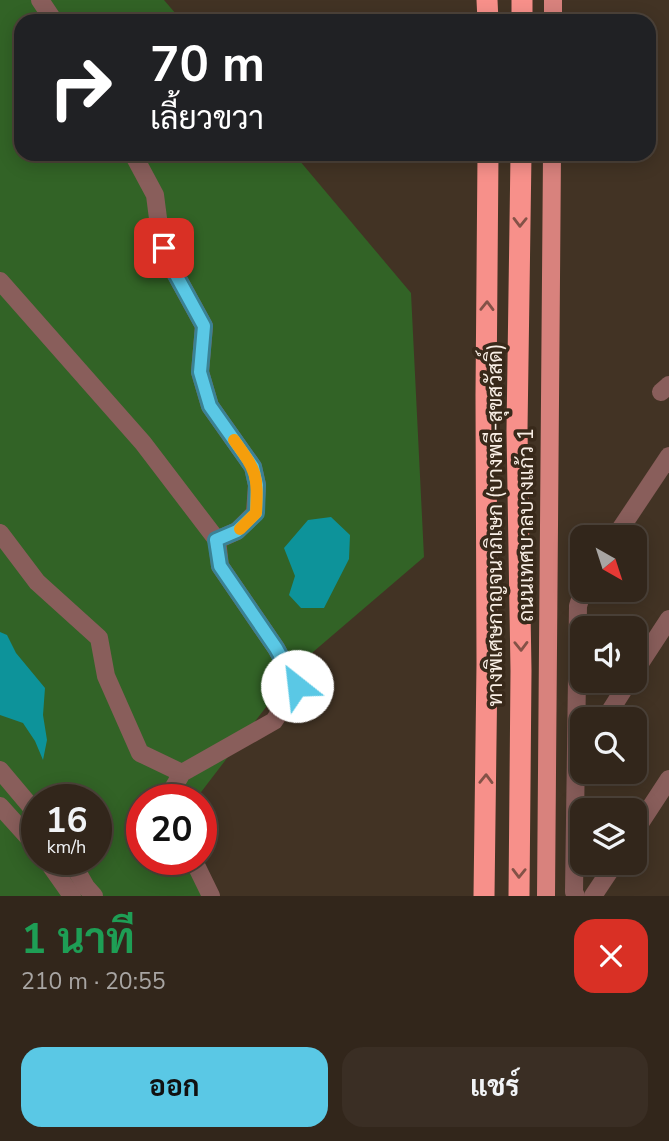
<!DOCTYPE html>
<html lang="th">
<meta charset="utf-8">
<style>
body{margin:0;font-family:"Nunito Sans",Sarabun,sans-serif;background:#3a2e24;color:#f1f3f6;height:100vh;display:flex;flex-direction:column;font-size:26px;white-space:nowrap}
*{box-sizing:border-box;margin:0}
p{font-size:23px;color:#a8a5a3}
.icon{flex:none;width:38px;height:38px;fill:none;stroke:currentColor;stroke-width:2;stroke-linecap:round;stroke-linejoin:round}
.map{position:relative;height:896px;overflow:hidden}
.panel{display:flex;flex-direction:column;background:#32261b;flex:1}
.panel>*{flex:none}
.guide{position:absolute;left:14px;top:14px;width:642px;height:147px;border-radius:21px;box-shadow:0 4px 18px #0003,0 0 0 2px #4d433a;background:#202124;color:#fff;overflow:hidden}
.needle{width:46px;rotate:141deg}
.fabs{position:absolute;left:570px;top:525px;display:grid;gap:14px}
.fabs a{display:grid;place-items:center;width:77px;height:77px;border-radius:14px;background:#32261b;box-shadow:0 4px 18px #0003,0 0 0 2px #4d433a;font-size:35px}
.speed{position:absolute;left:21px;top:784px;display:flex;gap:14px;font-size:35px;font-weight:700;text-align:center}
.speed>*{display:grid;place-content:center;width:91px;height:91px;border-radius:50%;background:#32261b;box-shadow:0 4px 18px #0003,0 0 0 2px #4d433a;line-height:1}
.speed small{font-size:18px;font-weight:400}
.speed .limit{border:10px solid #d22;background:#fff;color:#111}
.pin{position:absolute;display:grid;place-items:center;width:60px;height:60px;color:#fff;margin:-30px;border-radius:14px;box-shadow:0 4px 10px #0006}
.me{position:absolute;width:77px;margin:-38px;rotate:331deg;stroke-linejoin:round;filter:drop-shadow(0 0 5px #0008)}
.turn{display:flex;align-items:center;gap:24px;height:147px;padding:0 21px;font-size:32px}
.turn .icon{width:91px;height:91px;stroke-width:2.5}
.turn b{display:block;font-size:49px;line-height:60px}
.round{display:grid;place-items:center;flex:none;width:74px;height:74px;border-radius:21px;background:#3a2e24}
.headline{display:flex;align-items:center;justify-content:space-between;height:119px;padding:0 21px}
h1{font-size:42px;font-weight:700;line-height:52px;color:#1e9e55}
.button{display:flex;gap:14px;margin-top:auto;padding:14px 21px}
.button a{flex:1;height:80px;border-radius:21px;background:#5ac8e5;color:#111;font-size:28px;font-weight:700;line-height:80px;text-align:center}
.button a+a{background:#3a2e24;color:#f1f3f6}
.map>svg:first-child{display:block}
</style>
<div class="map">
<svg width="669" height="896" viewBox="0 0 669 896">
<rect width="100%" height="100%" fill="#423324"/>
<path fill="#326326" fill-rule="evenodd" d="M0 0H164L182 21H21V154H294L411 293 424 557 299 664 195 800H142V859H187L211 896H0ZM37 800H96V859H37Z"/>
<g fill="#0d939a">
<path d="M331 517 350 535 349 559 324 608H301L289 595 295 576 284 548 308 520Z"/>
<path d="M0 632 7 635 16 653 45 688 43 715 47 740 43 760 35 741 23 723 0 715Z"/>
</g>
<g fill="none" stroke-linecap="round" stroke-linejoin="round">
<g stroke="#895e5b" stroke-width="18">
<path d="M40 0 54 21"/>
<path d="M133 154 155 195 160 234 169 262 204 326 200 372 210 406 253 467 257 485 255 513 237 531 217 540 220 566 276 648 297 686 274 721 182 773 166 800"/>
<path d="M0 281 143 443 217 540"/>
<path d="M661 392 669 385"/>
<path d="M0 533 37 582 99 638 106 676 140 753 182 773"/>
<path d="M615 537 669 456"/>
<path d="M635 671 669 619"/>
<path d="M605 719 629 681"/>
<path d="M0 770 37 814"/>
<path d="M0 806 37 847"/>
<path d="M635 831 669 779"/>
<path d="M46 859 72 896"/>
<path d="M70 859 86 887 94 896"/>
<path d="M193 859 211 896"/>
<path d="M576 896 574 892 578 606 583 590"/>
<path d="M593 896 615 863"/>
</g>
<g stroke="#d8827d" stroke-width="18">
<path d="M553 21V0"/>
<path d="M546 896 552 154"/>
</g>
<g stroke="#f7908a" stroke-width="21">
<path d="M487 0 488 21"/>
<path d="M522 21V0"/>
<path d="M484 896 487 664 486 395 488 154"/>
<path d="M519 896 521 671 517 430 521 154"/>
</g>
</g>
<defs><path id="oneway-chevron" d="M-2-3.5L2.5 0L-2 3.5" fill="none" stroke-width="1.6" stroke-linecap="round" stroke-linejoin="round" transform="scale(1.75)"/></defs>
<g stroke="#845247">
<use href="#oneway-chevron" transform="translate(520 222) rotate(91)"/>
<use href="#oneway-chevron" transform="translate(487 306) rotate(-89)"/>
<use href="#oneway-chevron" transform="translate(521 646) rotate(89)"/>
<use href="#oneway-chevron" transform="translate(486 779) rotate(-89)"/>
<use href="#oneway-chevron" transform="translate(519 873) rotate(91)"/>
</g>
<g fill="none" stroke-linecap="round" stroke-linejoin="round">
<g stroke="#3a8295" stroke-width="18">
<path id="route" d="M164 248 169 262 204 326 200 372 210 406 253 467 257 485 256 513 237 531 216 540 220 566 276 648 297 686"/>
</g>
<use href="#route" stroke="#5ac8e5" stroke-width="12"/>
<path stroke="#f59e0b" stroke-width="12" d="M234 440C257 472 258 474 256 513L240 529"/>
</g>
<g text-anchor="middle" stroke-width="7" stroke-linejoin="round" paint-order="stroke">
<g font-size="21" fill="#f8eee5" stroke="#38291a">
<text transform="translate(495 525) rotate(-90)" y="7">ทางพิเศษกาญจนาภิเษก (บางพลี-สุขสวัสดิ์)</text>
<text transform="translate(526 525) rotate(-90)" y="7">ถนนเทศบาลบางแก้ว 1</text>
</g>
</g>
</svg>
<div class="fabs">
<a><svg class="needle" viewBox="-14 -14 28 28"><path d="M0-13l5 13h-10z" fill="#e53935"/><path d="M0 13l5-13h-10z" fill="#a8a5a3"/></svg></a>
<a><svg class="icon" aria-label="sound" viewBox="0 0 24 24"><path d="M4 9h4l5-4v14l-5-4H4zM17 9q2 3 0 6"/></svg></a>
<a><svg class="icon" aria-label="search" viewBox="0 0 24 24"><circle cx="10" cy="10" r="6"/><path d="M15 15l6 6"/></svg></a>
<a><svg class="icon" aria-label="layers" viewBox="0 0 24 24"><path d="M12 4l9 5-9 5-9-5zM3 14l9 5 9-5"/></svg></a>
</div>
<div class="speed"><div>16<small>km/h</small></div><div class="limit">20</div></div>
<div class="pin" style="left:164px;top:248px;background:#d93025"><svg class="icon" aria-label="arrive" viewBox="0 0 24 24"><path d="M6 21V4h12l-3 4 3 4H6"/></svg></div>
<svg class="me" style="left:297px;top:686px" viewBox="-20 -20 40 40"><circle r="19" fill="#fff"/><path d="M0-13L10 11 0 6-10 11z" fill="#5ac8e5"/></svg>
<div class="guide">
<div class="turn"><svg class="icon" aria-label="right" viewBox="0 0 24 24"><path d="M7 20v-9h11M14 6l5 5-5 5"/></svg><div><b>70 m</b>เลี้ยวขวา</div></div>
</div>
</div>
<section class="panel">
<div class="headline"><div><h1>1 นาที</h1><p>210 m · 20:55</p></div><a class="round" style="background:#d93025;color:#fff"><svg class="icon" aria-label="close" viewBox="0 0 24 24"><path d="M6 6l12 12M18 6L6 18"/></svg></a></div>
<div class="button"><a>ออก</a><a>แชร์</a></div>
</section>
